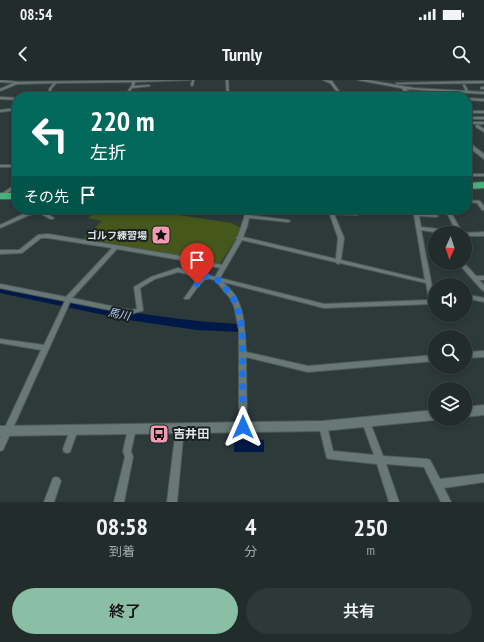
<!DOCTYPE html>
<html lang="ja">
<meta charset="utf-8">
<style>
body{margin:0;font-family:"PT Sans Narrow","Noto Sans JP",sans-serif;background:#2d3837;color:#f1f3f6;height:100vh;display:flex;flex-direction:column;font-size:15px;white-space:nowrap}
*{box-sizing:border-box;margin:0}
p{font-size:13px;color:#a2a7a9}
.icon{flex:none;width:22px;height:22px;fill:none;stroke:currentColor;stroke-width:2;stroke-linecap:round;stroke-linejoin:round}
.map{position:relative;height:422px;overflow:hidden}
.details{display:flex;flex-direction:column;background:#212c2b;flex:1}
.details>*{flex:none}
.hud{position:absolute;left:12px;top:12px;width:460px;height:122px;border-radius:16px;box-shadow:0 2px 6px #0003,0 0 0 1px #3e4847;background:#00695c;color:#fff;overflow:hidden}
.needle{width:26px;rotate:183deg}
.fabs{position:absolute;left:428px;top:146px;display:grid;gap:8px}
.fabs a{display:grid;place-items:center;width:44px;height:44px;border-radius:50%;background:#212c2b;box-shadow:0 2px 6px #0003,0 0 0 1px #3e4847;font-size:20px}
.pin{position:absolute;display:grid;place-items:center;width:34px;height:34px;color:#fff;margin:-41px -17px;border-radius:50% 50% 50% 0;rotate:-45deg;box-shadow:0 0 4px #0007}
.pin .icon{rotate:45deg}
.me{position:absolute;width:44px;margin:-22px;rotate:0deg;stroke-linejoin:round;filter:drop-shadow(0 0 3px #0008)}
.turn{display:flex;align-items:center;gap:14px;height:84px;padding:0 12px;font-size:18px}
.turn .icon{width:52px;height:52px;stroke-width:2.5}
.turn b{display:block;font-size:28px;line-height:34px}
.then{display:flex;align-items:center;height:38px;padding:0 12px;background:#0003;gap:8px;font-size:15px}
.eta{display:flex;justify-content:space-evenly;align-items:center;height:68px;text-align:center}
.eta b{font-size:24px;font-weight:600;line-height:28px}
.primary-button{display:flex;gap:8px;margin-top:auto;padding:8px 12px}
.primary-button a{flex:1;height:46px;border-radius:24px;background:#8abfa5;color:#111;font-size:16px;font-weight:600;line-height:46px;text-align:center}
.primary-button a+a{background:#2d3837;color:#f1f3f6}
.status{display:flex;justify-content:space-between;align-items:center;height:28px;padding:0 20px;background:#212c2b;direction:ltr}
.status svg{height:11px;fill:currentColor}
header{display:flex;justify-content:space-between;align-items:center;height:52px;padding:0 12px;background:#212c2b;font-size:18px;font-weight:600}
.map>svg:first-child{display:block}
</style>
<div class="status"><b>08:54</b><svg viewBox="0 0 49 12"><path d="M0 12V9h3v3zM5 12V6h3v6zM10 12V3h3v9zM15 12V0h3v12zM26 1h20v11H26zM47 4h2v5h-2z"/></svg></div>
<header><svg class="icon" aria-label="back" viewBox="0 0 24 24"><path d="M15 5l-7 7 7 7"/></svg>Turnly<svg class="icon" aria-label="search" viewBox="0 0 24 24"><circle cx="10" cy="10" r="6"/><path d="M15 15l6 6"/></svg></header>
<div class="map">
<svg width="484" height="422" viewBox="0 0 484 422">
<rect width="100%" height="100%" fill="#2c3a39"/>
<path fill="#46571c" d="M98 129H138L232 143 242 149 219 185 82 160 102 141 88 138Z"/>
<rect fill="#001948" x="234" y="360" width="30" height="12"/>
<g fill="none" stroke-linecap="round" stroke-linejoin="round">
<path fill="#001948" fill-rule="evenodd" d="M0 207C80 223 158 240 240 244L244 245 246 248 244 251 240 252 197 250 128 240 0 213Z"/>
<g stroke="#4d5857" stroke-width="2">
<g id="street">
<path d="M0 0 18 2 189 0 135 2 134 6 149 5 150 6 132 8 126 17H124L132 5V2L56 3 51 9V13L47 17H44L49 12V9L54 3 17 4 0 11V9L14 3 0 2Z"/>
<path d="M192 0H194L193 5 192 6 191 5Z"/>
<path d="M226 0H228L229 17H227Z"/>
<path d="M323 0 332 1 343 17H341L330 3Z"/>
<path d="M484 1V3L397 4 396 3Z"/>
<path d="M463 5H465L469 13H467Z"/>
<rect x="481" y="7" width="3" height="2"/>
<path d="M412 15 436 16 437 17H411Z"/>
<path d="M0 17 17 18V20L0 19Z"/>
<path d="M467 18 484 19V21L467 20Z"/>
<path d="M17 28V30L0 32V30Z"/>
<rect x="467" y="31" width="17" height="2"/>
<rect x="467" y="37" width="17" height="2"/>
<rect x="467" y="42" width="17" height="2"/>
<path d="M476 45H478L484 49V52L476 47Z"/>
<rect x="0" y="85" width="17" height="2"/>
<rect x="467" y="94" width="17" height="2"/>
<path d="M16 104H17V107L0 118V115Z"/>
<path d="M467 120 480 121 484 126V130H482L477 123 467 122Z"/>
<path d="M38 129H43V131L54 138 52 139H50L38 132 34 133 0 148V145L30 131Z"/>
<path d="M245 129H249V135L288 140 290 141 288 142 249 138 247 147 243 157 336 179 338 158 328 129H332L333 131 358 133V135H356L334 134 344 158 341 180 425 200 413 129H417L418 133 436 135 438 136 436 137 419 136 421 147 456 151 445 129H449L462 152 463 153 484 152V156H465V153H440L421 150 435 222 434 223 432 224 324 228 223 202C227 207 233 211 236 217 245 232 245 255 246 272L308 286 435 275V281L308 292 246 277 247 347 246 350 243 351 240 350 239 347V250L234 226 230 218 215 200 206 198 199 205 189 219H185L184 218 185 217 195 203 201 197 178 192 155 199 140 208 143 230 142 231 130 234 70 222 3 370 0 371V358L41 270 0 263V259L44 265 65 221 0 208V204L66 217 112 168 48 158H41L22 173 0 174V170H19L38 155 48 154 181 176 222 185 237 159 236 158 238 156 244 138ZM242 160 335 182 338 184 340 183 426 203 429 220 324 224 220 198ZM117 169 181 180 220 188 215 197 178 188 151 197 134 207 137 229 130 230 72 218Z"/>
<path d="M420 129H432L438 131C434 134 424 131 420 129Z"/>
<path d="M458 183H464L476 196H484V200H479L484 205V211L482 210Z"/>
<path d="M465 214 484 218V222L465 218Z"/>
<path d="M484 271V277L465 278V272Z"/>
<path d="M366 338 369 340 370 342 383 376 427 379 430 380 440 399 484 394V402L444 408 451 422H441L424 387 386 384 399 422H389L377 384 330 379 327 378 326 375 319 346 320 343 323 342 326 343 327 346 333 371 374 375 362 342 363 340Z"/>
<path d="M180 344 183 345 184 348 177 422H167L176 348 177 345Z"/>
<path d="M132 345 135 346 136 349 131 371 133 377 124 422H114L125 377 123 371 128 349 129 346Z"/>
<path d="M74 346 77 347 78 350 70 372 67 373 64 372 63 369 71 347Z"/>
<path d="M56 397 59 398 61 401 54 422H44L53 398Z"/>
</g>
</g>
<g stroke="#4d5857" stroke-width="2">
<g id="secondary">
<path d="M358 0H367L414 8 484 12V14L406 9 415 17H411L401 8Z"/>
<path d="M467 61 484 74V79L467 66Z"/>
<path d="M484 325V335L465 337V327Z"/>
<path d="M435 330V339H438L435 340 323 351 0 356V346L323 341Z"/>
</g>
</g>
<g stroke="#4d5857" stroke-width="2">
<g id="highway">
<path d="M484 102V108L467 109V103Z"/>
<rect x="0" y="113" width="17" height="6"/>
</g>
</g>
<use href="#street" fill="#687876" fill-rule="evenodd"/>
<use href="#secondary" fill="#687876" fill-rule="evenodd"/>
<use href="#highway" fill="#45b47a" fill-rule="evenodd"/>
</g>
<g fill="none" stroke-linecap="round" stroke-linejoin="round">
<path stroke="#1a73e8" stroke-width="7" stroke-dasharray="0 12.6" d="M197 204 205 196 217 199 233 217 240 236 242 250 243 347"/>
</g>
<defs>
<g id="sight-square" transform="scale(1)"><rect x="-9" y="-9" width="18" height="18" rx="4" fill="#f19ab2" stroke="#19201f"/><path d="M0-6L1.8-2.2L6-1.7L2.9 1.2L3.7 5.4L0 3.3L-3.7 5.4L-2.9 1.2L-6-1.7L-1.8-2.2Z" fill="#111"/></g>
<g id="bus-square" transform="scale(1)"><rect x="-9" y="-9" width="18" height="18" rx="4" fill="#f19ab2" stroke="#19201f"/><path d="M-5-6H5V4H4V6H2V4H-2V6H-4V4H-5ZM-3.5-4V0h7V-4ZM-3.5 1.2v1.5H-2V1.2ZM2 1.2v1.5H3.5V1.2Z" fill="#111"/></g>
</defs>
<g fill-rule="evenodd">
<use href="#sight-square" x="161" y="155"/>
<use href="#bus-square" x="159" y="354"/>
</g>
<g text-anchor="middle" stroke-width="4" stroke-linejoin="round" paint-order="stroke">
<g font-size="10" font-weight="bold" fill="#dee6e6" stroke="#19201f" text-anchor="end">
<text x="147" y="159">ゴルフ練習場</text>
</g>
<g font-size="11" font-style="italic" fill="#b0cefe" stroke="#19201f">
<text transform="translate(119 234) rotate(11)" y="4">馬川</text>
</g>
<g font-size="12" font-weight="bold" fill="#dee6e6" stroke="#19201f" text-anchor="start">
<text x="173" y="358">吉井田</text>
</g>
</g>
</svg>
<div class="fabs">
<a><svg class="needle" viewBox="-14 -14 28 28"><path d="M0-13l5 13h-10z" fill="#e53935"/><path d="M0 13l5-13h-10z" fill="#a2a7a9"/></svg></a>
<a><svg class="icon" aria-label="sound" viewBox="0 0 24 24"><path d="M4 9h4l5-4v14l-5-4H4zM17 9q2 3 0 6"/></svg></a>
<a><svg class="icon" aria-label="search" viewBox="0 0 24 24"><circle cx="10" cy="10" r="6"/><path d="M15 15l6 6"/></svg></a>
<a><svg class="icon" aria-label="layers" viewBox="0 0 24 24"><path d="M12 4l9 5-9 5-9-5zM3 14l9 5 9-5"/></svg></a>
</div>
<div class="pin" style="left:197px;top:204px;background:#d93025"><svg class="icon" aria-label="arrive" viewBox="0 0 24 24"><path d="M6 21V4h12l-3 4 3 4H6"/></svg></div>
<svg class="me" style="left:243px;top:347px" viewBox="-20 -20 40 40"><path d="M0-17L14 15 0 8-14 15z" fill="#1a73e8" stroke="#fff" stroke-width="4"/></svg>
<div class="hud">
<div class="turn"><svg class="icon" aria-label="left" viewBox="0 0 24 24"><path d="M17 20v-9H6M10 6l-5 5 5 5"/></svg><div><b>220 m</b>左折</div></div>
<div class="then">その先<svg class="icon" aria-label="arrive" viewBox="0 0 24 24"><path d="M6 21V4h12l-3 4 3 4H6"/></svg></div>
</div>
</div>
<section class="details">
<div class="eta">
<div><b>08:58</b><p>到着</p></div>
<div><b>4</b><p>分</p></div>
<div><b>250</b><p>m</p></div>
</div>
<div class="primary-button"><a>終了</a><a>共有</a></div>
</section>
